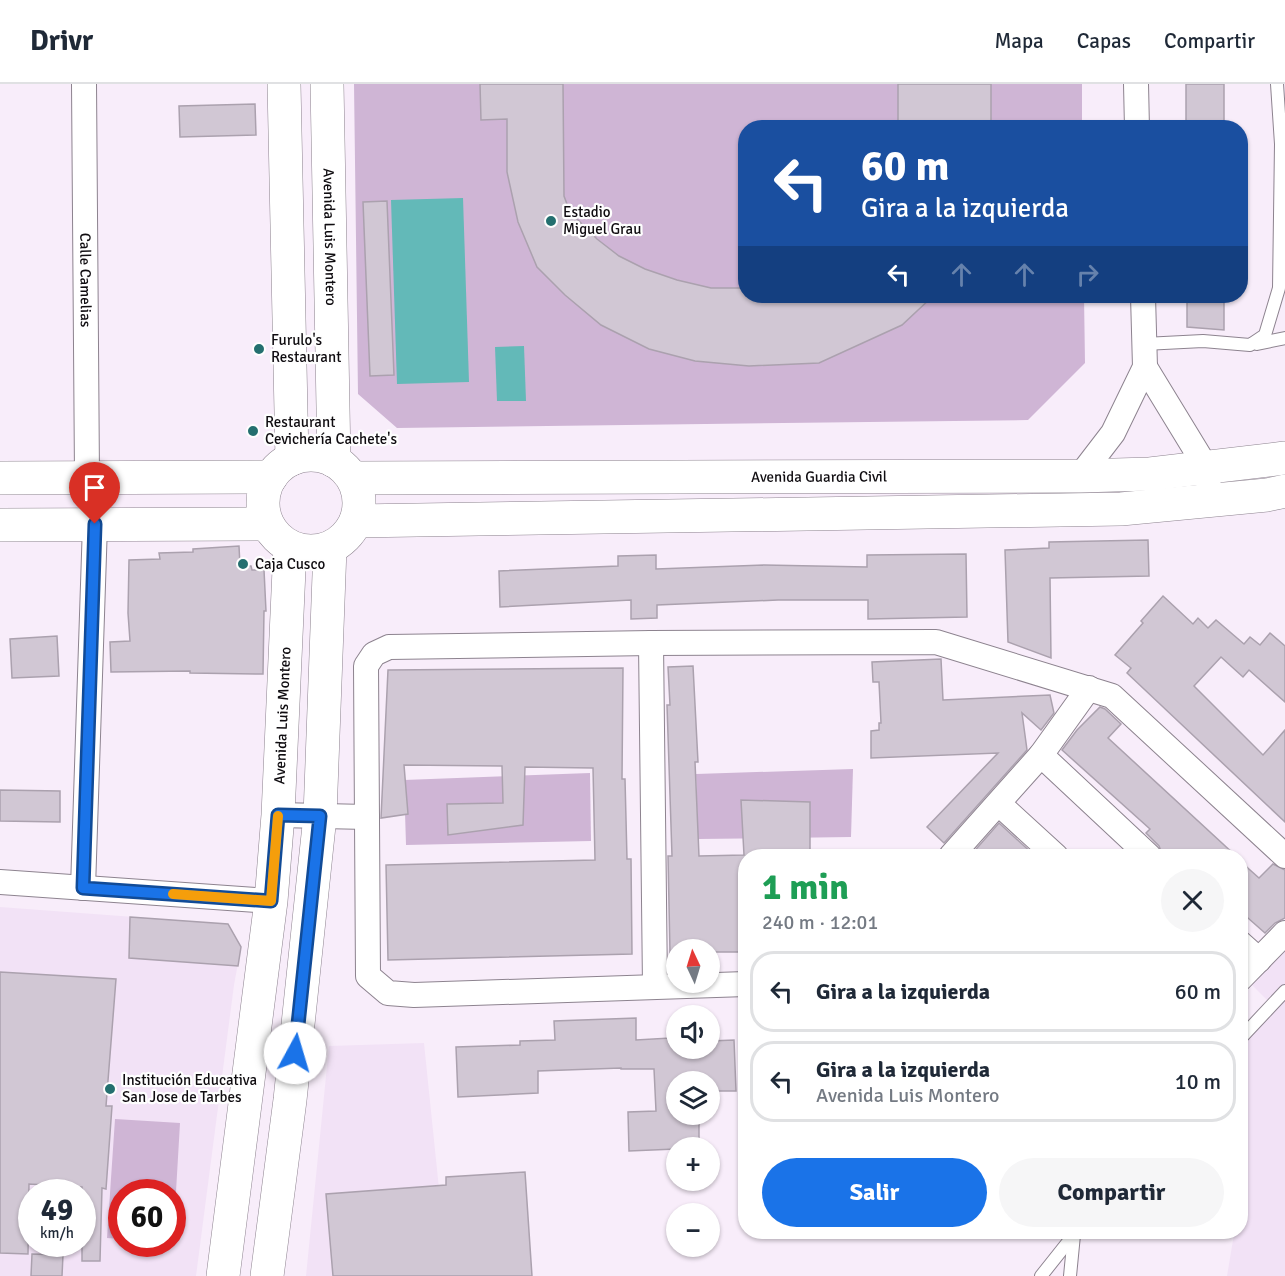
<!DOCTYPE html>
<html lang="es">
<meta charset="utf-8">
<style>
body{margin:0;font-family:Signika,sans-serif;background:#f6f6f7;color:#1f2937;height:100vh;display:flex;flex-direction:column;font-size:22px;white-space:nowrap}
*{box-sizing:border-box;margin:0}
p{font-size:20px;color:#747a83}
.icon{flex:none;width:33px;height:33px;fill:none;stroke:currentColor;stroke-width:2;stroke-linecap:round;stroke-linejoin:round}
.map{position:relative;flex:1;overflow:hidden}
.sheet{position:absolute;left:738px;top:765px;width:510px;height:390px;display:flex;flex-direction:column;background:#fff;border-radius:24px;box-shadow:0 2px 4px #0004}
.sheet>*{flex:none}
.banner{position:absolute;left:738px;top:36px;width:510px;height:183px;border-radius:24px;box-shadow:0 2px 4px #0004;background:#1a4fa0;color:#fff;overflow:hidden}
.needle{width:39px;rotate:356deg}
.buttons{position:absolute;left:666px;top:855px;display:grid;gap:12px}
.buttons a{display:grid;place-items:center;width:54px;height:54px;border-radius:50%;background:#fff;box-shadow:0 2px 4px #0004;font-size:30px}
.speed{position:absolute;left:18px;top:1095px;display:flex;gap:12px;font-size:30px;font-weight:700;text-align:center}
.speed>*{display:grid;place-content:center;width:78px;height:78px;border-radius:50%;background:#fff;box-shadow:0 2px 4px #0004;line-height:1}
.speed small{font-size:15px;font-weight:400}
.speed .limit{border:9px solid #d22;background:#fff;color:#111}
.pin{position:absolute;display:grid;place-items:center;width:51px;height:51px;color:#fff;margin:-62px -26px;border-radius:50% 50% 50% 0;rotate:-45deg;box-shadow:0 0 6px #0007}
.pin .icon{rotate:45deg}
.me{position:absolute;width:66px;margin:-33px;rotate:6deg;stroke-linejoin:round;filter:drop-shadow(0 0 4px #0008)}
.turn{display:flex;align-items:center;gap:21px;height:126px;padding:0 24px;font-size:27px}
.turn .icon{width:78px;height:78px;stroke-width:2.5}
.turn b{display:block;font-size:42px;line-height:51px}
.lanes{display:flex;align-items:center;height:57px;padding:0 24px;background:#0003;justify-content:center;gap:30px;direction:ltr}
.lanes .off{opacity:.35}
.round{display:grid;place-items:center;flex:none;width:63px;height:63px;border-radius:32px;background:#f6f6f7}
.headline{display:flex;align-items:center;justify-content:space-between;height:102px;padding:0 24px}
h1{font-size:36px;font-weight:700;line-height:45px;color:#1e9e55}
.button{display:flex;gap:12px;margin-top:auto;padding:12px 24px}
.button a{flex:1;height:69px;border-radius:36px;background:#1a73e8;color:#fff;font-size:24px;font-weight:700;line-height:69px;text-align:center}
.button a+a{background:#f6f6f7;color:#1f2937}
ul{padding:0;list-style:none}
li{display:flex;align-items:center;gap:18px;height:81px;margin:0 12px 9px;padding:0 12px;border:3px solid #e0e1e3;border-radius:24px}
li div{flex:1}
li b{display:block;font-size:22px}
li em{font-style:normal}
header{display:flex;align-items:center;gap:36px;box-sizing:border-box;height:84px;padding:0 30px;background:#fff;border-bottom:2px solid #e0e1e3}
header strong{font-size:28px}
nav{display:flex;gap:33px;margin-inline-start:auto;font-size:21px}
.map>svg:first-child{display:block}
</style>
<header>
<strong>Drivr</strong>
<nav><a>Mapa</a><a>Capas</a><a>Compartir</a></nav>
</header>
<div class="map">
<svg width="1285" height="1192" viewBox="0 0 1285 1192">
<rect width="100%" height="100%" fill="#f8edfa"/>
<g fill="#f2e2f6" fill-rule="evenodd">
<path d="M0 823 228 840 241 863 234 901 196 1192H0ZM32 1108H82V1160H32ZM122 1108H172V1160H122Z"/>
<path d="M1285 865V1192H1227L1234 1150 1231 1148H1240L1241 961 1273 922 1252 901Z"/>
<path d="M424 959 448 1192H306L329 962Z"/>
</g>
<g fill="#cfb5d5">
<path d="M354 0H1082V43L746 44V212H1084L1085 279 1028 336 397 344 358 310Z"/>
<path d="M853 685 851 753 698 755 696 690Z"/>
<path d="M590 689 591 757 406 761 404 696Z"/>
<path d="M115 1035 180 1039 173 1159 172 1108H122L121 1155 107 1154Z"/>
</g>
<g fill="#63b9b8">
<path d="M463 114 469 298 397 300 391 116Z"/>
<path d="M524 262 526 317H497L495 263Z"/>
</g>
<g fill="#d1c7d4" stroke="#aba1ae" stroke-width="1.5">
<path d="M480 0H563L564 112 570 128 597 155 619 172 645 185 677 196 711 204H746V212H933L902 241 819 279 749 282 695 277 649 265 601 241 565 211 537 183 518 138 507 88V35L481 36Z"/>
<rect x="898" y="0" width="93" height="44"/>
<rect x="1186" y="0" width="38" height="44"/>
<path d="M255 20 256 51 180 53 179 22Z"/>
<path d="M387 117 394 291 370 292 363 118Z"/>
<path d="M1187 212H1224V246L1187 243Z"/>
<path d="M1148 456 1149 492 1050 494 1051 574 1008 558 1005 466 1049 464V458Z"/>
<path d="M239 462 240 482H251L252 486H264L266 527H264L263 590 190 589V587L111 588 110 558 130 557 128 529 129 476 160 475 159 469 193 468V465Z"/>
<path d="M966 470 967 533 868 535V516H778L657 521V534L631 535V516L500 523 499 487 618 482V472L656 471V485L764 481 867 483V471Z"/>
<path d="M1163 512 1193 540 1198 534 1208 544 1216 536 1244 560 1250 553 1260 561 1270 549 1285 562V618L1249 586 1243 593 1221 573 1194 602 1263 671 1285 646V738L1127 589 1131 584 1115 571 1143 539 1141 537Z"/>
<path d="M57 552 59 592 12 594 10 555Z"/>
<path d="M941 575 943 616 1050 611 1054 629 1041 646 1022 629 1027 666 944 759 927 743 998 669 871 674V647L879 646V639H881L879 598H873L872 578Z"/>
<path d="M693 582 698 678H695L699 772 744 771 741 716 810 718V772H746V868H710V866H676V869H670L668 772H672L667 621H670L668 583Z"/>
<path d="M623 584 622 695H625L627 775H631L632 870 388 876 386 781 595 776 593 684 525 683 523 741 448 751 447 720 503 719 502 682 404 681 408 730 381 734 388 586Z"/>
<path d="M1100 623 1105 625 1121 640 1108 654 1236 772H1163L1159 762 1146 749 1150 745 1062 666 1077 646Z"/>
<path d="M0 706 60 707V738L0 737Z"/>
<path d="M999 739 1035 772H970Z"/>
<path d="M1240 777 1259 794 1273 780 1285 786V834L1275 839 1265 849 1240 827Z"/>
<path d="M130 833 228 840 241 863 238 882 129 874Z"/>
<path d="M0 888 116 895 106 1022H112L106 1105 102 1104 100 1177H82V1103L29 1100 28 1170 0 1169Z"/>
<path d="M636 934V956L670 954V959H676V964H710V957L734 956 736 1007H710V998H676V1030H699V1064L629 1067 628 1028 656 1027 654 985H621V984L538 987V1009L458 1013 456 963 520 961V957L555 956 554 937Z"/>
<path d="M525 1088 532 1192H333L326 1110 446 1101V1093Z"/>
<path d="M32 1170 63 1171 62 1192H31Z"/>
</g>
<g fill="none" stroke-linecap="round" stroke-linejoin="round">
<g stroke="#8d838f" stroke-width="14">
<g id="service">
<path d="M1144 260 1203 257 1250 261 1265 251 1279 204 1281 60 1277 0"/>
<path d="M1257 260 1285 254"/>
<path d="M1240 955 1285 907"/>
<path d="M1041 1192 1076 1148"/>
<path d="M1070 1192 1074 1151"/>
</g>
</g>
<g stroke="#8d838f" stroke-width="26">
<g id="minor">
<path id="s1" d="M84 0 87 392"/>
<path d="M1136 0 1137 44"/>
<path d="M1145 283 1206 383 1211 416"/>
<path d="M1080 392 1113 349 1145 283 1143 212"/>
<path d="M651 559 655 902"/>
<path d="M1041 671 1149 772"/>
<path d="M999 720 1056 772"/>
<path d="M278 731 367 733"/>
<path d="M951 772 1041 671 1089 604"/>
<path d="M0 798 271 817"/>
<path d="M83 804 95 440"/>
<path d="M1240 859 1259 876"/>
<path d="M1240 895 1285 849"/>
<path d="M746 900 414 911 388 909 368 892 366 582 374 570 389 563 651 559 936 558 1112 612 1285 772"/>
</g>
</g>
<g stroke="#8d838f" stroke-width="34">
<g id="primary">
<path d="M284 0 292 375"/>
<path id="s2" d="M327 0 334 377"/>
<circle cx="311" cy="419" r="48"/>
<path d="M0 394 271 393"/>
<path id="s3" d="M353 394 1080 392 1150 390 1285 374"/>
<path d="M356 437 1121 425 1267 411 1285 407"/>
<path d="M0 441 267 440"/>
<path id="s4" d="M223 1192 271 817 278 731 290 463"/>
<path d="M267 1192 290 1016 320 732 330 464"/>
</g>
</g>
<use href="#service" stroke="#fff" stroke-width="12"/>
<use href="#minor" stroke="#fff" stroke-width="24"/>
<use href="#primary" stroke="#fff" stroke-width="33"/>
</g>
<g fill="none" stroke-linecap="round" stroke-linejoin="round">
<g stroke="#114b97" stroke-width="15">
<path id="route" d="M95 440 83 804 271 817 278 731 320 732 295 969"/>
</g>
<use href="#route" stroke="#1a73e8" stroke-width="10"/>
<path stroke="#f59e0b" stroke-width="10" d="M173 810 271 817 278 732"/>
</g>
<g fill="#246f6f" stroke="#fefefe" stroke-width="2">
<circle cx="551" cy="137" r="6"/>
<circle cx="259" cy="265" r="6"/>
<circle cx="253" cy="347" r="6"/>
<circle cx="243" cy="480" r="6"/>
<circle cx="110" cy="1005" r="6"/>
</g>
<g text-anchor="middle" stroke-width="4.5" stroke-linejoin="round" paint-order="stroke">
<g font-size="15" fill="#0f0c10" stroke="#fefefe" text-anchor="start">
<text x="563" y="133">Estadio<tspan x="563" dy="17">Miguel Grau</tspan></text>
<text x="271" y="261">Furulo's<tspan x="271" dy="17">Restaurant</tspan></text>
<text x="265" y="343">Restaurant<tspan x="265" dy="17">Cevichería Cachete's</tspan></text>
<text x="255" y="485">Caja Cusco</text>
<text x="122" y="1001">Institución Educativa<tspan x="122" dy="17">San Jose de Tarbes</tspan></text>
</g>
<g font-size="15" fill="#0f0c10" stroke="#fefefe">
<text dy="5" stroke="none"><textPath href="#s2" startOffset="153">Avenida Luis Montero</textPath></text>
<text dy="5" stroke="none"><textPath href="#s1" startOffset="196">Calle Camelias</textPath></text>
<text dy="5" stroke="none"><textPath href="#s3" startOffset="466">Avenida Guardia Civil</textPath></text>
<text dy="5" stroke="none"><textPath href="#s4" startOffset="564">Avenida Luis Montero</textPath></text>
</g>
</g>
</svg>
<div class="buttons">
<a><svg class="needle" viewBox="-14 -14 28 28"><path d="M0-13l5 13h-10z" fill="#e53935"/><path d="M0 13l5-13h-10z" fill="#747a83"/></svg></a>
<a><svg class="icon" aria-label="sound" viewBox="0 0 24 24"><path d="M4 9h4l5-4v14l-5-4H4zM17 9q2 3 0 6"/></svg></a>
<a><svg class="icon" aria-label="layers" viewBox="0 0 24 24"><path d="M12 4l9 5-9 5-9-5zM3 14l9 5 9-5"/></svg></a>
<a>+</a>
<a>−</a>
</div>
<div class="speed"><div>49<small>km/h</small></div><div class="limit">60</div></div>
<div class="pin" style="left:95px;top:440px;background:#d93025"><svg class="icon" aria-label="arrive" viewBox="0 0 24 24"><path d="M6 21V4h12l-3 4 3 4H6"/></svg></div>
<svg class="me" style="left:295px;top:969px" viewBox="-20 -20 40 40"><circle r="19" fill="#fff"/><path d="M0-13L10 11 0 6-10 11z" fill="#1a73e8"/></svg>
<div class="banner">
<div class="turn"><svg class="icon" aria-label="left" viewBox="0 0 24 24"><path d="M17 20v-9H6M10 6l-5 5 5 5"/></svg><div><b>60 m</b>Gira a la izquierda</div></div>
<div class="lanes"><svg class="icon" aria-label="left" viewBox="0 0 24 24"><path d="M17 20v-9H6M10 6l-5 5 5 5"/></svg><svg class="icon off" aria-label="ahead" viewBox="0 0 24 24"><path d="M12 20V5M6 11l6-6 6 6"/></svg><svg class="icon off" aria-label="ahead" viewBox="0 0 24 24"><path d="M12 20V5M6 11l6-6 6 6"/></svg><svg class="icon off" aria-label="right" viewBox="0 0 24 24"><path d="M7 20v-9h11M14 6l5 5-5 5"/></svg></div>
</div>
<section class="sheet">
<div class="headline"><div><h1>1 min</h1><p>240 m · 12:01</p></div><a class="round"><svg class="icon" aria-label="close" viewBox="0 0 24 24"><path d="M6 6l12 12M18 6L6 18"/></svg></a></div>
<ul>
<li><svg class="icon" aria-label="left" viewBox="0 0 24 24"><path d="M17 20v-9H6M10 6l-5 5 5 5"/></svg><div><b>Gira a la izquierda</b></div><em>60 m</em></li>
<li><svg class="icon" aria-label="left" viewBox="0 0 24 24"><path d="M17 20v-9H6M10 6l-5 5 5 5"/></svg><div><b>Gira a la izquierda</b><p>Avenida Luis Montero</p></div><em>10 m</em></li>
</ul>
<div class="button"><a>Salir</a><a>Compartir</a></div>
</section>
</div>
